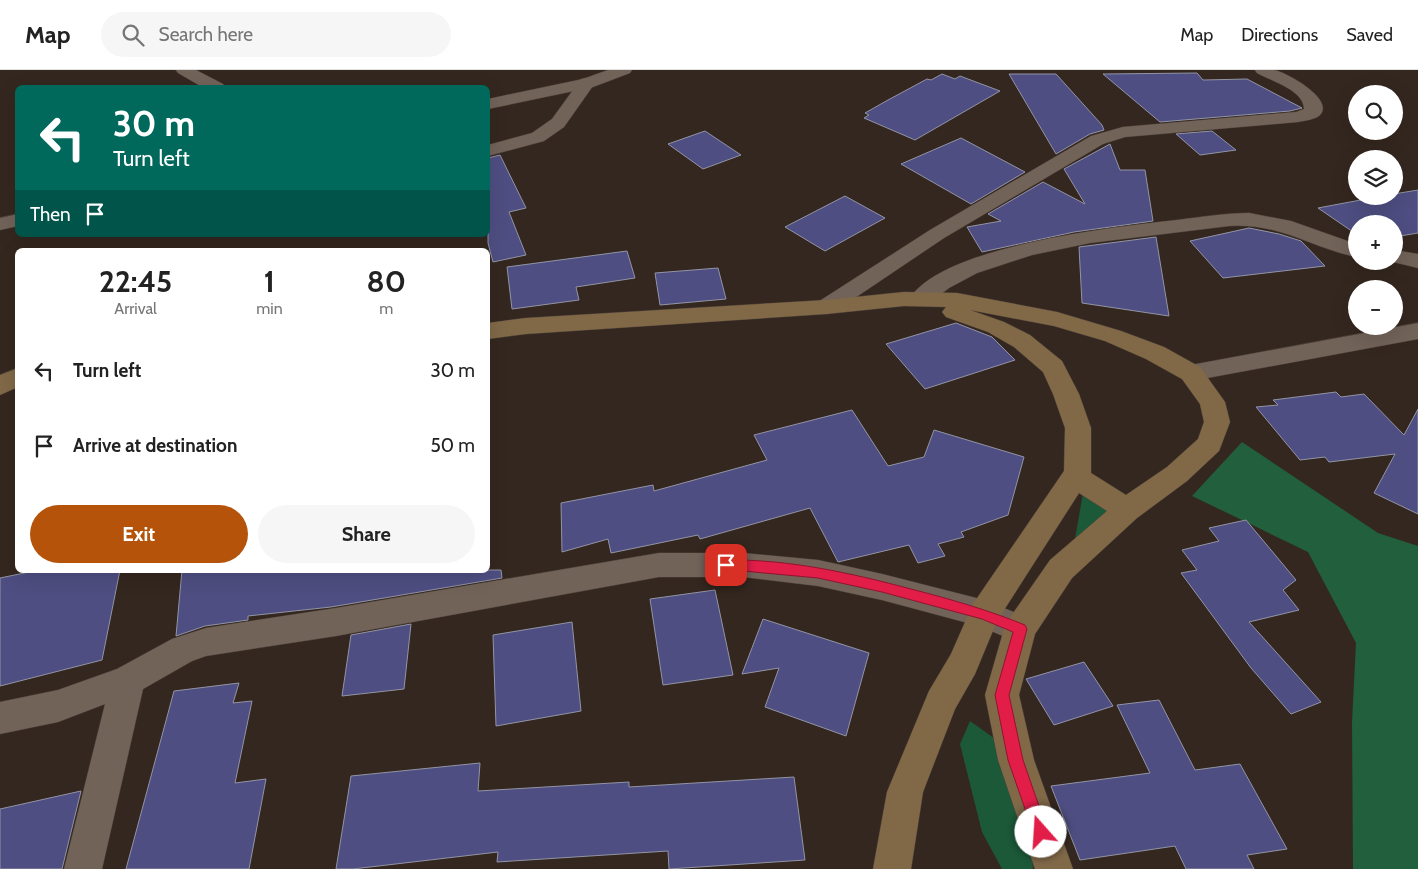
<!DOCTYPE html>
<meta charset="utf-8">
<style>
body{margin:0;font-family:Cabin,sans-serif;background:#f6f6f6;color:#222;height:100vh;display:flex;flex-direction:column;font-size:19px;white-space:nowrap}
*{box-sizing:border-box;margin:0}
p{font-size:16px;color:#767676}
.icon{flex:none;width:28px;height:28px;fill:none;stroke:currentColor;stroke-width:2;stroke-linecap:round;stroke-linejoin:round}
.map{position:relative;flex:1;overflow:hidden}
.details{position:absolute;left:15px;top:178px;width:475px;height:325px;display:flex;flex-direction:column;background:#fff;border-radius:8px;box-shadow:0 5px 20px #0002}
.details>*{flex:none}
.guide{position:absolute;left:15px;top:15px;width:475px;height:152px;border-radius:8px;box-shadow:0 5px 20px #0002;background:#00695c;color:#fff;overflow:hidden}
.fabs{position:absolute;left:1348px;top:15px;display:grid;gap:10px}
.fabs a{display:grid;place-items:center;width:55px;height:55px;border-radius:50%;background:#fff;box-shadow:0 5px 20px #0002;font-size:25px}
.pin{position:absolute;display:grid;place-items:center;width:42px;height:42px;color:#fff;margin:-21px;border-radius:10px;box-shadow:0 2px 8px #0006}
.me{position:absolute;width:55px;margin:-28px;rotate:341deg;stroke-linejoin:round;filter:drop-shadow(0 0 4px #0008)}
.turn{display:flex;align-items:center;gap:18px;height:105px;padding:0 15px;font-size:22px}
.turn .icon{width:65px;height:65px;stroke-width:2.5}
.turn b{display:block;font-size:35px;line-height:42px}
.then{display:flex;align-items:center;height:48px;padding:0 15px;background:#0003;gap:10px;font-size:19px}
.eta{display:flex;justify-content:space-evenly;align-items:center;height:85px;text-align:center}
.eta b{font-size:30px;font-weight:800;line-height:35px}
.primary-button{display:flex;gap:10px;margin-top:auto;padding:10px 15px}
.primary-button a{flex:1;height:58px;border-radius:30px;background:#b45309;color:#fff;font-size:20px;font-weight:800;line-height:58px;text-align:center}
.primary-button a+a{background:#f6f6f6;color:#222}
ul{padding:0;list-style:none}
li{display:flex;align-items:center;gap:15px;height:75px;padding:0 15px}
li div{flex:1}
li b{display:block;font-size:19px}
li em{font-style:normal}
header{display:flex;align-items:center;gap:30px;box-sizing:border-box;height:70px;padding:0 25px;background:#fff;border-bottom:1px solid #e0e0e0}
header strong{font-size:24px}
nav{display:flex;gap:28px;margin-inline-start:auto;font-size:18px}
.search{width:350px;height:45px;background:#f6f6f6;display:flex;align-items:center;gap:12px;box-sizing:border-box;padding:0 18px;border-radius:28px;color:#767676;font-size:19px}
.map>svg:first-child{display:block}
</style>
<header>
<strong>Map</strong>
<div class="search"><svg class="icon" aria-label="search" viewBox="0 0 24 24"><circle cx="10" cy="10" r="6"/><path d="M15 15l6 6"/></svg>Search here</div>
<nav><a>Map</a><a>Directions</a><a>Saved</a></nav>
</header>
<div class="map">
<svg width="1418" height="799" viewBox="0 0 1418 799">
<rect width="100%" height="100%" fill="#34271f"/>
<g fill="#1c5938">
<path d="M1083 423 1111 441 1075 469Z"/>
<path d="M970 651 998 671 1030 756 1033 799H1002L982 762 960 674Z"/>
</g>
<path fill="#215f3d" d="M1242 372 1378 463 1418 476V799H1353L1352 652 1356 573 1308 482 1192 426Z"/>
<g fill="#4e4e82" stroke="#9394a5">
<path d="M1197 3 1203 10 1247 9 1302 38 1290 41 1160 52 1103 4Z"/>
<path d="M942 4 955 9 960 6 1000 21 915 70 864 48 869 45 865 43 888 30 927 9 931 10Z"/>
<path d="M1009 4H1056L1102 55 1104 60 1090 64 1056 84Z"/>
<path d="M705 61 741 85 703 99 668 74Z"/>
<path d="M1212 61 1236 80 1200 85 1176 64Z"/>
<path d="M961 68 1025 102 971 134 901 94Z"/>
<path d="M1110 74 1120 100H1145L1153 151 1074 162 982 182 967 157 1001 151 988 144 1043 112 1085 134 1064 99Z"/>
<path d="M500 85 526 138 509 142 526 185 493 192 488 173V88Z"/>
<path d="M1418 120V163L1394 167V154H1356V164L1318 138 1382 126H1394V124Z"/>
<path d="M845 126 885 148 825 181 785 157Z"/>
<path d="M1249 158 1279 164 1301 171 1325 196 1223 208 1190 171Z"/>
<path d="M1156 167 1169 246 1082 233 1079 177Z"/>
<path d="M627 181 635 208 576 217 579 230 512 239 507 197Z"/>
<path d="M718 198 726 229 660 235 655 203Z"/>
<path d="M956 253 992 267 1015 290 925 319 886 274Z"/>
<path d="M1336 322 1341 327 1364 324 1404 365 1418 339V444L1374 423 1395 384 1329 392 1325 387 1300 390 1256 337 1278 335 1273 330Z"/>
<path d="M852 340 888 396 924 387 934 360 1024 387 1008 445 961 462 964 467 938 474 945 486 918 493 909 475 838 492 810 438 700 469 698 465 611 483 608 469 562 482 561 433 653 415 654 421 767 390 754 365Z"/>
<path d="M1246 450 1296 510 1283 520 1299 540 1249 552 1321 632 1291 644 1251 598 1181 503 1197 500 1182 480 1219 471 1209 458Z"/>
<path d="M39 500H120L102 590 0 616V508Z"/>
<path d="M182 500H501L502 508 331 537 248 546V550L205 556 176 566Z"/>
<path d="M715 520 733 605 663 615 650 529Z"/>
<path d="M763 549 869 583 846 666 765 637 779 598 742 604Z"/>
<path d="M572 552 581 641 496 656 493 565Z"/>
<path d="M411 554 404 619 342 626 351 565Z"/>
<path d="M1084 592 1113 636 1054 655 1026 609Z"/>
<path d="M239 613 233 633 252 631 235 713 266 709 249 799H126L174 621Z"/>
<path d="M1159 630 1195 700 1240 694 1287 779 1247 785 1254 799H1186L1175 776 1080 790 1051 716 1150 703 1117 635Z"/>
<path d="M480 693 478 721 629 712V717L794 707 805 790 669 799 668 781 497 792 498 782 353 799H336L351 706Z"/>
<path d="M81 721 62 799H0V739Z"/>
</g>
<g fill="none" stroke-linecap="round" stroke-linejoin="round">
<g stroke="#4d423a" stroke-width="1">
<g id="minor">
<path d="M1255 0C1261 0 1268 0 1274 0 1286 2 1335 29 1320 45 1316 49 1304 51 1298 52L1125 67 1103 74 944 168 834 242 826 244 818 242 815 237 818 232 930 160 1091 66 1123 57 1296 42 1304 39C1304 20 1271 11 1257 3Z"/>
<path d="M587 8 593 9 595 13 564 57 544 71 488 86V75L532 63 552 49 581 9Z"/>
<path d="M1249 143 1291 151 1356 174V187C1309 177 1281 153 1229 156L1090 173 1032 185 977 203 949 218 928 234 920 236 912 234 909 229C944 175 1116 157 1177 150 1201 147 1225 143 1249 143Z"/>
<path d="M18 144V156L0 160V148Z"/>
<path d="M1394 180 1418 184V198L1389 191H1394Z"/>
<path d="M659 483H743L818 490 882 504 984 530 1031 549 1036 559 1031 569 1020 573 979 556 882 530 818 516 743 507H659L336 566 206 586 192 591 143 619 102 799H64L105 634 58 652 0 664V632L58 620 117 599 172 569 206 558 336 538Z"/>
</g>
</g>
<g stroke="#4d423a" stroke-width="1">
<g id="tertiary">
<path d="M176 0H196L223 14 225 18H204L178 3Z"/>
<path d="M608 0H632L630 3 593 17 488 39V29L583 9Z"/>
<path d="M1418 253V269L1191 311 1182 309 1179 303 1182 297 1191 295Z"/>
</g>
</g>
<g stroke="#4d423a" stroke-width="1">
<g id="secondary">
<path d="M904 222 957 223 1057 242 1121 261 1164 277 1200 297 1225 332 1230 352 1219 381 1187 411 1137 448 1072 508 1035 564 1019 625 1034 690 1073 799H1035L998 690 985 625 1004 559 1009 549 1050 490 1107 441 1079 423 997 551 975 604 955 639 923 722 911 799H873L887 722 929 621 951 584 973 534 1064 401 1065 358 1053 324 1043 302 1014 277 988 262 946 247 942 242 946 237 904 236 826 244 526 264 488 269V253L526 248 826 230ZM970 240 1054 256 1105 271 1146 289 1182 309 1200 334 1204 352 1198 369 1167 397 1126 425 1091 403V358L1079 324 1062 291 1030 265 1004 252Z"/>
<path d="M18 298V317L0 325V305Z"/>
</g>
</g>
<use href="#minor" fill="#726359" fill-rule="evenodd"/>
<use href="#tertiary" fill="#726359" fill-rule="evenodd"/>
<use href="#secondary" fill="#816948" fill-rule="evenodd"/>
</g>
<path fill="#e11d48" stroke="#92132f" d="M726 490C788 489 851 503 911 519 950 529 988 540 1025 555L1027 559 1009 625 1023 690 1048 762 1046 768 1041 770 1035 768 1033 762 1008 690 995 625 1013 562 982 549 882 522 818 508 722 499 720 495 722 491Z"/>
</svg>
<div class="fabs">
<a><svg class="icon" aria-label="search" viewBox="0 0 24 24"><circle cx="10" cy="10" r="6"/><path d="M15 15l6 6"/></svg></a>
<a><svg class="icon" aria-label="layers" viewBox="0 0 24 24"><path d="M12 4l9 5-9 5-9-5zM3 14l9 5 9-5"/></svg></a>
<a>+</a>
<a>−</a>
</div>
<div class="pin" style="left:726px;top:495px;background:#d93025"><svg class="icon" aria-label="arrive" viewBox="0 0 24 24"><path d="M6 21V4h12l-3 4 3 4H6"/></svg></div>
<svg class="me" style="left:1041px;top:762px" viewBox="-20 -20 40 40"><circle r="19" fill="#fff"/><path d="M0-13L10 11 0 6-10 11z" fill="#e11d48"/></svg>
<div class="guide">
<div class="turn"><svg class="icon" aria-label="left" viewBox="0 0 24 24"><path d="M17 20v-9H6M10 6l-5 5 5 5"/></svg><div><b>30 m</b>Turn left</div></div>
<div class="then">Then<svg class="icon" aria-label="arrive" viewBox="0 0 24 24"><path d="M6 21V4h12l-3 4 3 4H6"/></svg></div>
</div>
<section class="details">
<div class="eta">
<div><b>22:45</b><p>Arrival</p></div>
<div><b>1</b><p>min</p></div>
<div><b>80</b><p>m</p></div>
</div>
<ul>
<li><svg class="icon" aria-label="left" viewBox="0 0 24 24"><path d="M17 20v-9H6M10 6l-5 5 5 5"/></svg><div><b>Turn left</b></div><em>30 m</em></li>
<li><svg class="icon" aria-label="arrive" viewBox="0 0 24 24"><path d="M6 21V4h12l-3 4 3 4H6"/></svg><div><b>Arrive at destination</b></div><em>50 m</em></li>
</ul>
<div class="primary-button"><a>Exit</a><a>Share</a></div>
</section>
</div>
